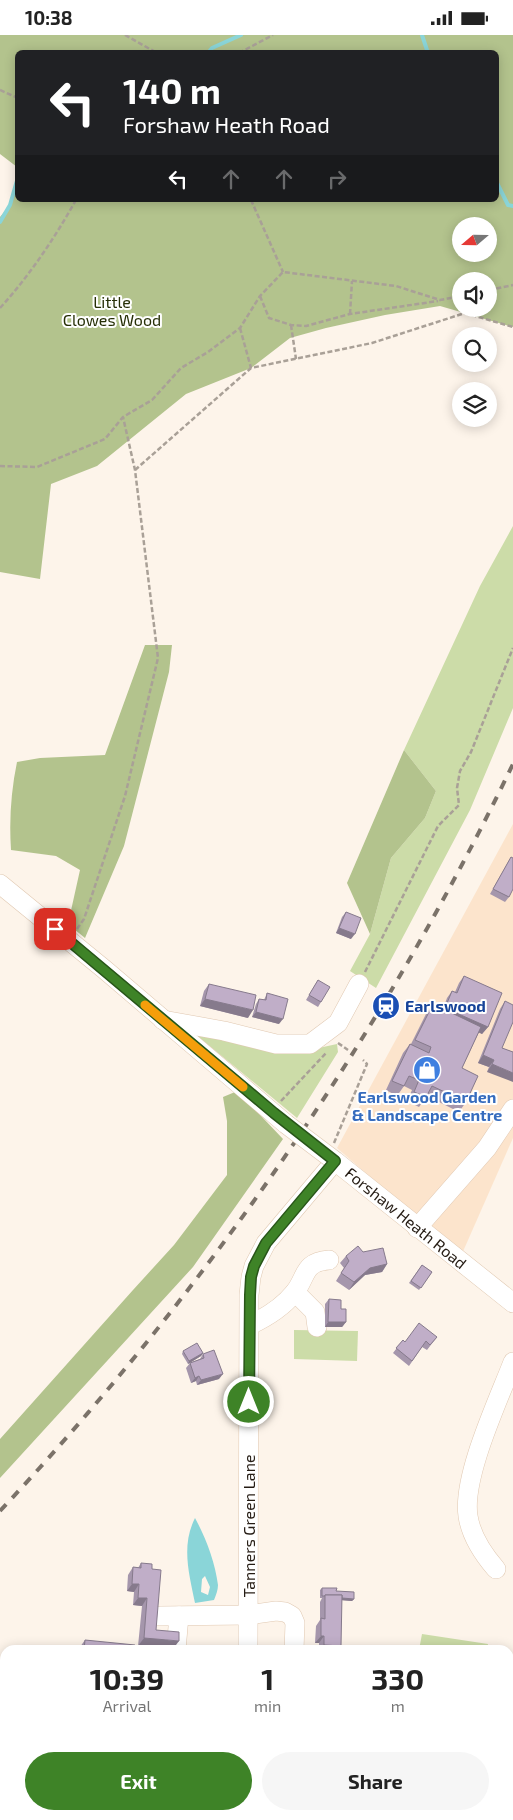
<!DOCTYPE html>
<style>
body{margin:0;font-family:"Exo 2",sans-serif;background:#f6f6f6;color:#222;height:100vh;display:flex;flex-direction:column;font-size:19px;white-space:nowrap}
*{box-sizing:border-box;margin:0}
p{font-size:16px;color:#767676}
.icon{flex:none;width:28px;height:28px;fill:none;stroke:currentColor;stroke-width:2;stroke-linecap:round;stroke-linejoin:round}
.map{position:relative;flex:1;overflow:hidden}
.sheet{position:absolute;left:0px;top:1610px;width:514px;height:175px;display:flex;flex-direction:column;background:#fff;border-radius:15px 15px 0 0;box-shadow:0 2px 12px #0003}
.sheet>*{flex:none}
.hud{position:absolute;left:15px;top:15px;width:484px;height:152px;border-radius:8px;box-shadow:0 2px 12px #0003;background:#202124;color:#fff;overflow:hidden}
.needle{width:32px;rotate:250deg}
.fabs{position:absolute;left:452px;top:182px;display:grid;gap:10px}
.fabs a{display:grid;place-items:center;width:45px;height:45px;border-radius:50%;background:#fff;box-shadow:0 2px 12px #0003;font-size:25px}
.pin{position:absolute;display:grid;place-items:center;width:42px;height:42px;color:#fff;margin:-21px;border-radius:10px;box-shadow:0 2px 8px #0006}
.me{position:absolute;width:55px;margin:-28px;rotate:0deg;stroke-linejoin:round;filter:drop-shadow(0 0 4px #0008)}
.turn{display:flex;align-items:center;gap:18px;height:105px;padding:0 25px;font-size:22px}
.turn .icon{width:65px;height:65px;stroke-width:2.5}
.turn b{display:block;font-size:35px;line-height:42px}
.lanes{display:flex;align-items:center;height:48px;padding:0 25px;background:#0003;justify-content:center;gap:25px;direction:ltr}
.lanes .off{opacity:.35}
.eta{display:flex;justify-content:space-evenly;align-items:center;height:85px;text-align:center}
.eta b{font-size:30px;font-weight:700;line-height:35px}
.button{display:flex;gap:10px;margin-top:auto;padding:10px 25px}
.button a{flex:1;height:58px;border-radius:30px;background:#3e8327;color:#fff;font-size:20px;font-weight:700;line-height:58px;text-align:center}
.button a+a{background:#f6f6f6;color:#222}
.status{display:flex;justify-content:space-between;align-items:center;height:35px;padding:0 25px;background:#fff;direction:ltr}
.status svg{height:14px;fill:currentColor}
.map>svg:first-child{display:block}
</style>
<div class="status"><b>10:38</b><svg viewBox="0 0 49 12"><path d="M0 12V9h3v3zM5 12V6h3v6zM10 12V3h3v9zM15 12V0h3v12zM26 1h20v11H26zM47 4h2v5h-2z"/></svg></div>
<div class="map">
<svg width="513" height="1785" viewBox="0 0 513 1785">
<rect width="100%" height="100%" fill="#fdf4ea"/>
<path fill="#fce4cc" d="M513 789V1103L461 1221 337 1113Z"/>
<g fill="#ccdca8">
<path d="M513 491V673L470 775 376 953 350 936 370 899 391 823 425 783 436 756 404 715 480 551Z"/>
<path d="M195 999 314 1014 337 1009 338 1017 297 1083Z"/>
<path d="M294 1295 358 1296 357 1326 294 1324Z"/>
<path d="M422 1599 488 1609 487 1615H419Z"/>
<path d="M0 1719 5 1720V1780H237V1785H0Z"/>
</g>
<g fill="#b3c38d" fill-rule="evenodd">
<path d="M0 0H513V292L440 271 385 280 326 293 290 303 251 333 186 359 97 431 51 449 40 544 0 537V182L10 170 17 142 18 165H496V18H18L17 132 0 119ZM461 191H489V219H461ZM461 246H489V274H461Z"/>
<path d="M145 610H172L169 637 124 811 85 903 68 889 80 835 56 821 11 815C9 785 11 756 17 727L40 723 105 720Z"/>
<path d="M404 715 436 756 425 783 391 823 370 899 347 848Z"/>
<path d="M235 1057 245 1064 283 1104 193 1232 0 1443V1404L133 1255 174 1210 227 1140V1086L223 1062Z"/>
</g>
<path fill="#8ad5d8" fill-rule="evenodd" d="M195 1483C206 1503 215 1527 218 1550 218 1555 216 1560 214 1565L195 1568C189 1538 181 1511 195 1483ZM205 1541 210 1552 208 1560 201 1557 202 1544Z"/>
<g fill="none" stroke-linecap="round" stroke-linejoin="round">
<g stroke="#8ad5d8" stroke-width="4">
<path d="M422 0 428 18"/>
<path d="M208 18 212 13 241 0"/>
<path d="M496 146 508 170 513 171"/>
<path d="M0 187 10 170 18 142"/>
</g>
<g stroke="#e0c8b1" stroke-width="20">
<g id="minor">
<path d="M0 849 104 934 286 1089"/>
<path d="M163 985 224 996 276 1009H310L338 988 359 949"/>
<path d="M417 1193 487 1113 513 1074"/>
<path d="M295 1257 315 1277 317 1292"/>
<path d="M250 1290C267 1282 282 1273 294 1258 307 1243 302 1227 329 1225"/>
<path d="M496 1534C483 1519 471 1501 468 1481 462 1442 498 1366 513 1327"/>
<path d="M160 1581 248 1580 276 1576 285 1577 292 1581 295 1588 294 1615"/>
<path d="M176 1615 179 1581"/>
<path d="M248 1615 249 1260 251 1242 254 1231 266 1208 335 1126 513 1268"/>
<path d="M251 1780V1785"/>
</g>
</g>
<g stroke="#a9a097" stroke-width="2.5" stroke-dasharray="5 2.5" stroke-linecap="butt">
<path d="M125 0 157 18"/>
<path d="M239 18 273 0"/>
<path d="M0 55 18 63"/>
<path d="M251 165 283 237"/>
<path d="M489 255 513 250"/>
<path d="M260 261 269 283 291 290 306 291 350 279 438 266"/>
<path d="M0 273C30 240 54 204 76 165"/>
<path d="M350 279 352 246"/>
<path d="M291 290 296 324"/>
<path d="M240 293 251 333"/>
<path d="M0 431 37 432 105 404 123 382 152 365 181 333 208 317 240 293 260 261 283 237 396 251 440 265 461 261"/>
<path d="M135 435 251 333 372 308 465 278 513 292"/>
<path d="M77 894 84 884 125 761 158 623 135 435 123 382"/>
<path d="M365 937 438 791 459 770 457 753 460 736 471 717 513 613"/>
<path d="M338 1008 348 1015"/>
<path d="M281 1066 327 1017"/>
<path d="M334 1108 367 1029 363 1025"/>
</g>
<use href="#minor" stroke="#fff" stroke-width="19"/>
<path stroke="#7b7269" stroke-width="4" stroke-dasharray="9 9" stroke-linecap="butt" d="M0 1476C207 1255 381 1002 513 729"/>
<g stroke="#e0c8b1" stroke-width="20" stroke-linecap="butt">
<path id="minor-bridge" d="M286 1089 335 1126"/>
</g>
<use href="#minor-bridge" stroke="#fff" stroke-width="19"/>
</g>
<g fill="#a596ac">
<path d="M511 822 509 862 505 867 490 859Z"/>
<path d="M346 877 351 904 336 898 342 882Z"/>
<path d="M464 941 488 992 482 999 479 997 462 1033 466 1067 459 1077 427 1061 419 1072 407 1066 412 1055 404 1051 397 1061 386 1055 403 1018 410 1009H411L426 979 433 969 443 974 447 963 452 956 455 957 459 948Z"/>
<path d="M318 945 321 967 318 972 306 965Z"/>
<path d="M209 949 248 983 200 971 204 956Z"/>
<path d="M267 958 279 989 252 982 256 969 259 964 264 965Z"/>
<path d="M505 966 502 1013 513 1017 487 1037 489 1032 478 1028 500 974Z"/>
<path d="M363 1217 387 1229 382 1237 365 1240 349 1255 336 1246 344 1233 340 1228 346 1221Z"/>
<path d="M422 1230 432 1237 419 1255 409 1248Z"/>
<path d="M329 1264 341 1274 346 1287 342 1292H325V1269Z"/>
<path d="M437 1302 427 1315 422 1312 409 1331 393 1318 403 1305 405 1307Z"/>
<path d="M183 1316 203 1318 201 1321 188 1329 182 1319Z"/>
<path d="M203 1319 219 1344 197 1350 196 1346 191 1348 186 1333 190 1328 200 1324Z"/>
<path d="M141 1528 152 1534 156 1595 173 1614 138 1611 142 1571 133 1570 134 1557 127 1556 128 1540 133 1532 138 1533Z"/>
<path d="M322 1553 336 1556 354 1564 352 1566 342 1565 338 1615H319V1608H315L316 1591 320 1585V1567L322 1563H320V1555Z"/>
<path d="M85 1605 135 1615H79L80 1612Z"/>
</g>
<g fill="#867a8c">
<path d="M339 893 355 899 351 904 336 898Z"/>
<path d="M205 964 253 975 248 983 200 971Z"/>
<path d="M445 973 488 992 482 999 440 980Z"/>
<path d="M256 977 283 984 279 989 252 982Z"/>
<path d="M483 1020 494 1025 489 1032 478 1028Z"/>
<path d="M492 1029 513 1038V1047L487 1037Z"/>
<path d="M387 1229 382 1237 365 1240 349 1255 354 1247 370 1233Z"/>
<path d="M328 1287H346L342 1292H325Z"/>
<path d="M203 1318 201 1321 188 1329 189 1326Z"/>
<path d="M223 1339 219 1344 197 1350 201 1345Z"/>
<path d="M199 1341 196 1346 191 1348 195 1343Z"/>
<path d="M132 1549H139L134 1557 127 1556Z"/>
<path d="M325 1561 354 1564 352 1566 325 1564Z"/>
<path d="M138 1563H147L142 1571 133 1570Z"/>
<path d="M321 1601H324L319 1608H315Z"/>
<path d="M144 1603 179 1606 173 1614 138 1611Z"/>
<path d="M324 1610 341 1611 338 1615H321Z"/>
</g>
<g fill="#c0aec8" stroke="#867a8c">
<path d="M511 822 513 823V854L509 862 493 854Z"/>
<path d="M346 877 361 883 355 899 339 893Z"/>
<path d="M464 941 502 958 488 992 445 973 452 956 457 958Z"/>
<path d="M318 945 330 952 321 967 309 960Z"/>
<path d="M209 949 256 960 253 975 205 964Z"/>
<path d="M267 958 288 964 283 984 256 977 259 964 266 965Z"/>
<path d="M505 966 513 970V987L502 1013 513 1017V1038L492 1029 494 1025 483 1020Z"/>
<path d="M433 969 481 992 462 1033 478 1041 466 1067 432 1051 426 1062 414 1057 419 1045 409 1041 404 1051 392 1046 410 1009 429 1018 431 1012 415 1005Z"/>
<path d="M358 1211 363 1217 383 1213 387 1229 370 1233 354 1247 341 1238 349 1226 346 1221Z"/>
<path d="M422 1230 432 1237 421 1253 411 1246Z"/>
<path d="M329 1264 341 1265V1274H346V1287H328Z"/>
<path d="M419 1288 437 1302 430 1310 426 1306 412 1326 396 1313 403 1305 405 1307Z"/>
<path d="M197 1308 203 1318 189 1326 183 1316Z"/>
<path d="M214 1315 223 1339 201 1345 199 1341 195 1343 190 1328 204 1323 203 1319Z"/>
<path d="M141 1528 152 1529V1534L161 1535 156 1595 179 1597V1606L144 1603 147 1563H138L139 1549H132L133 1532 141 1533Z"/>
<path d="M322 1553H337L336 1556 354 1557V1564L342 1563V1560H325V1561H322Z"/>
<path d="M325 1560H342L341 1611 324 1610V1601H321V1583L325 1584Z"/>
<path d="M85 1605 135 1610V1615H84Z"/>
<path d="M143 1614 155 1615H143Z"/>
</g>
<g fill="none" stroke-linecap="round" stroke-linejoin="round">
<g stroke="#285519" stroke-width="12">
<path id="route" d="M55 894 274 1078 335 1126 266 1208 254 1231 251 1242 250 1260 249 1367"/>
</g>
<use href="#route" stroke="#3e8327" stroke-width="9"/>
<path stroke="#f59e0b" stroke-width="9" d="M145 970 243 1052"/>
</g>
<defs>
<g id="station-disc" transform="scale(1.4375)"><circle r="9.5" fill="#1a4fb4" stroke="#fff"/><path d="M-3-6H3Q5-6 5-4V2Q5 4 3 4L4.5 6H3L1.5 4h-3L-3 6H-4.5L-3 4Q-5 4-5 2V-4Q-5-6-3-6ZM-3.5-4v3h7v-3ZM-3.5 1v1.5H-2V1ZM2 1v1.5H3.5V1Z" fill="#fff"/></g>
<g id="shop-disc" transform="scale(1.4375)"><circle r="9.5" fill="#3f7fe0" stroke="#fff"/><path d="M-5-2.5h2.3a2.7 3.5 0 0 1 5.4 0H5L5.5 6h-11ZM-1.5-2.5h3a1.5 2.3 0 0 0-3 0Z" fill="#fff"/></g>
</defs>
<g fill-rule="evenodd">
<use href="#station-disc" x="386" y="971"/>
<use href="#shop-disc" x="427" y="1035"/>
</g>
<g text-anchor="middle" stroke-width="4" stroke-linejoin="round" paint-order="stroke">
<g font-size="16" fill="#262f06" stroke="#fff">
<text x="112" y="273">Little<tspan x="112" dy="18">Clowes Wood</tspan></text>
</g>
<g font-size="16" font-weight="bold" fill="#164399" stroke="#fff" text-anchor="start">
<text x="405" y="977">Earlswood</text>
</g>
<g font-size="16" font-weight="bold" fill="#366cbe" stroke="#fff">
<text x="427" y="1068">Earlswood Garden<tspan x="427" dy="18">&amp; Landscape Centre</tspan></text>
</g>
<g font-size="16" fill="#251c14" stroke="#fff">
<text transform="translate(406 1183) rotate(39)" y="6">Forshaw Heath Road</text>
<text transform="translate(249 1491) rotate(-90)" y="6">Tanners Green Lane</text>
</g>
</g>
</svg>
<div class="fabs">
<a><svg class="needle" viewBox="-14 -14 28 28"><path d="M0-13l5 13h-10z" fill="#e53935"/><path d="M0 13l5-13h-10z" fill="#767676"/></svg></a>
<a><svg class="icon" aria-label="sound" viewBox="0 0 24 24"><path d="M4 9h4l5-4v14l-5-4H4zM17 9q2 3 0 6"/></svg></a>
<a><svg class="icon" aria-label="search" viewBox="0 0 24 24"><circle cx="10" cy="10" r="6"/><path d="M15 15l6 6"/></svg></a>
<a><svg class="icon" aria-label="layers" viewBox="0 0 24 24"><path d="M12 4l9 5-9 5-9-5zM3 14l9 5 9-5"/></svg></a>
</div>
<div class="pin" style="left:55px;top:894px;background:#d93025"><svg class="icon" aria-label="arrive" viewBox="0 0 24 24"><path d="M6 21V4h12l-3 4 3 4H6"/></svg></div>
<svg class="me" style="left:249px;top:1367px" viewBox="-20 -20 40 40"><circle r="17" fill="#3e8327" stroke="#fff" stroke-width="3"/><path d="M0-11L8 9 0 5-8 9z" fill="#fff"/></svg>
<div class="hud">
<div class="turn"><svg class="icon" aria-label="left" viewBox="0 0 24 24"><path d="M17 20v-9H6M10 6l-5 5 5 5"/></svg><div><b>140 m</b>Forshaw Heath Road</div></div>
<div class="lanes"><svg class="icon" aria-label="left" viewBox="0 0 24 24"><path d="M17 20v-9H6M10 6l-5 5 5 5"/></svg><svg class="icon off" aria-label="ahead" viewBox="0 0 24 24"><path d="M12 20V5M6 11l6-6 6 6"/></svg><svg class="icon off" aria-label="ahead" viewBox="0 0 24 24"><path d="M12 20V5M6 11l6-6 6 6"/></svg><svg class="icon off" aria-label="right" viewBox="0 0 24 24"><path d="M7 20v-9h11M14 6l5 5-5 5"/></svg></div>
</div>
<section class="sheet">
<div class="eta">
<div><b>10:39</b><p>Arrival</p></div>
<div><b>1</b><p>min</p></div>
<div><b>330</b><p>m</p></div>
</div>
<div class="button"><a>Exit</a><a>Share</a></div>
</section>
</div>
